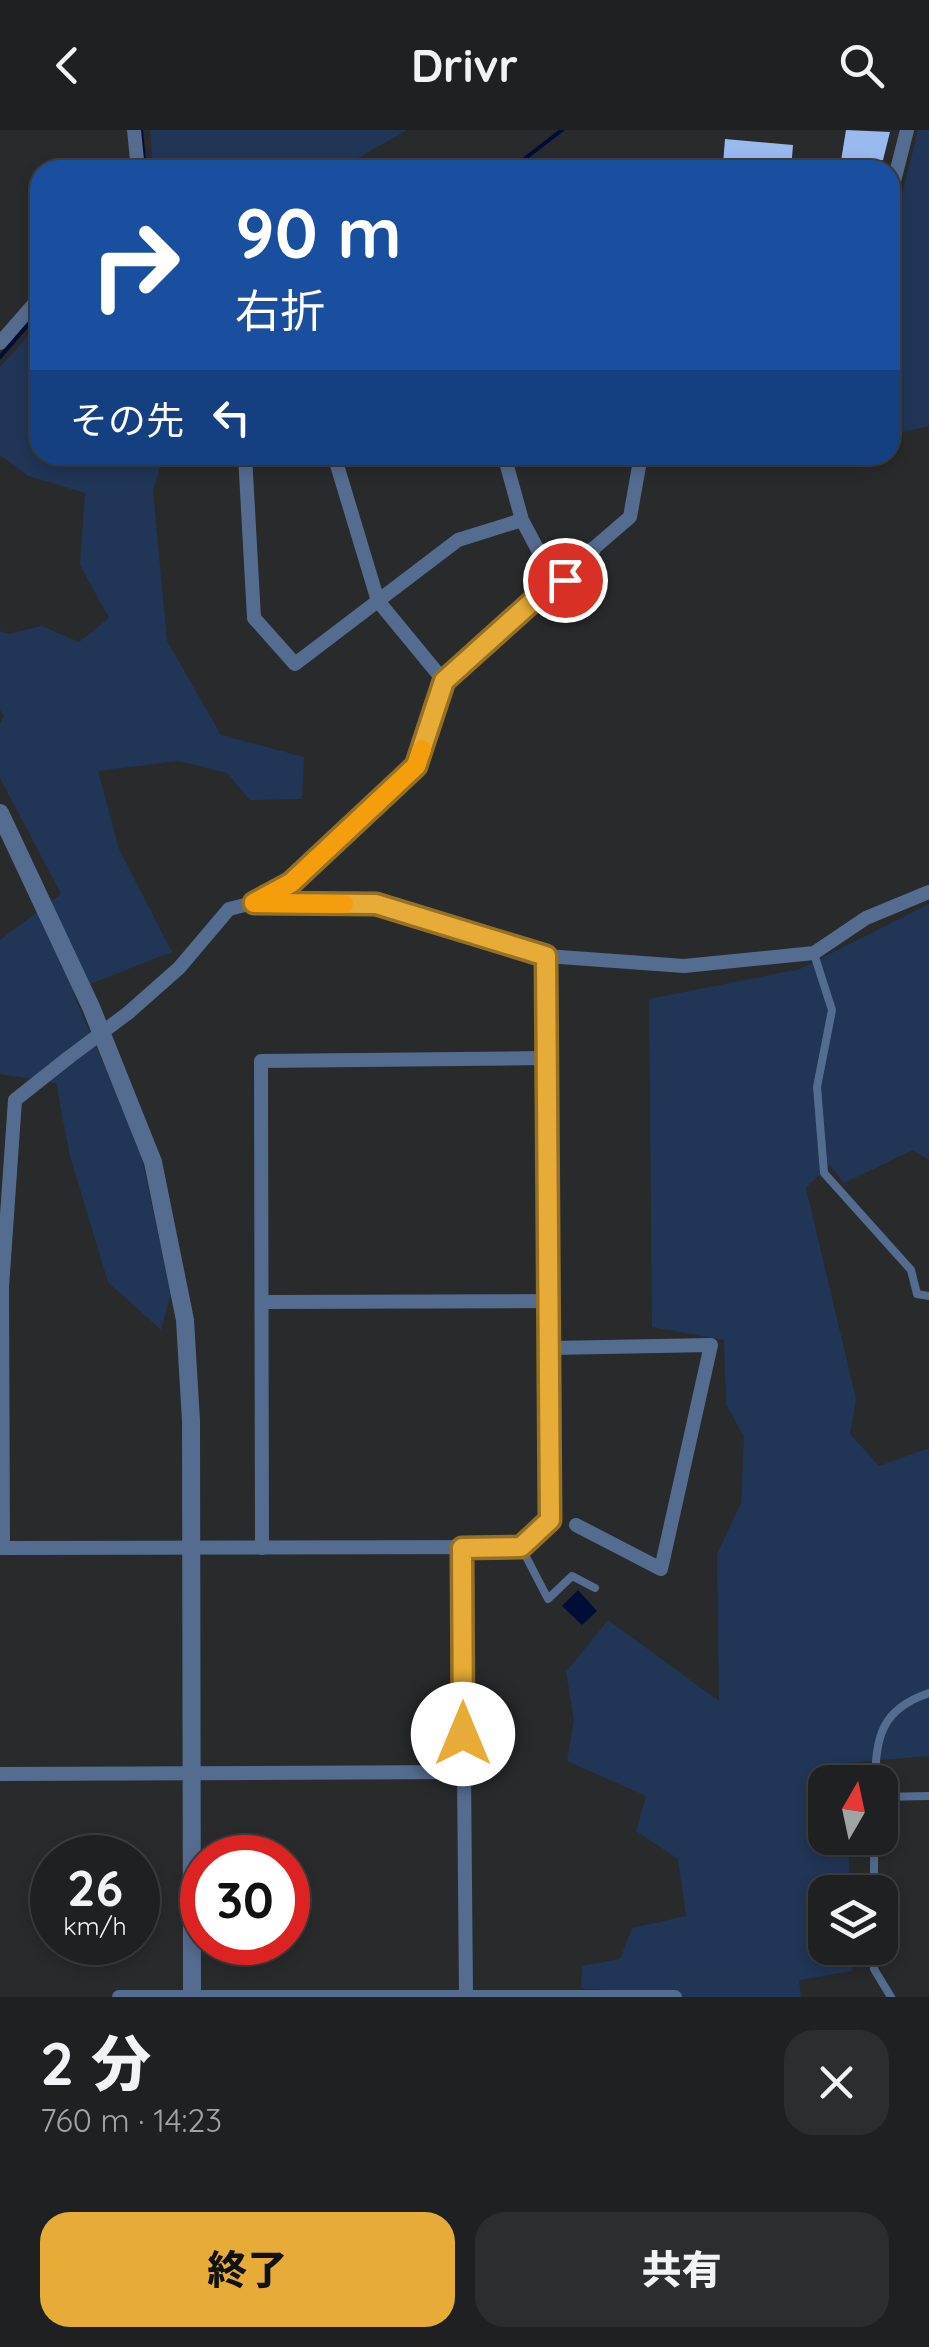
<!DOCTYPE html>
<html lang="ja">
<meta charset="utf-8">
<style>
body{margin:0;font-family:Quicksand,"Noto Sans JP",sans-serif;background:#2c2d2e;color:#f1f3f6;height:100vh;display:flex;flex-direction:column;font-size:38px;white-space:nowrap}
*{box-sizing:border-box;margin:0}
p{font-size:32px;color:#a1a3a5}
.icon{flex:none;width:55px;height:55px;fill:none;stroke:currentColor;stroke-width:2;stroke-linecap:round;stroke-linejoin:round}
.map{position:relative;height:1867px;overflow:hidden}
.panel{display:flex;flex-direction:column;background:#1f2021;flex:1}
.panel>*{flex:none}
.guide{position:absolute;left:30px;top:30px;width:870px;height:305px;border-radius:30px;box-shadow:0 5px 15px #0003,0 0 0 2px #3c3e3f;background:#1a4fa0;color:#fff;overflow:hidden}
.needle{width:65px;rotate:9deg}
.controls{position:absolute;left:808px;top:1635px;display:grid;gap:20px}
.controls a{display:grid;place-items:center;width:90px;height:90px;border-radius:20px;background:#1f2021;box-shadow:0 5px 15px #0003,0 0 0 2px #3c3e3f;font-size:50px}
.speed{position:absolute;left:30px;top:1705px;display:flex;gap:20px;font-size:50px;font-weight:700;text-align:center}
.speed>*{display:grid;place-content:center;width:130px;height:130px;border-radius:50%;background:#1f2021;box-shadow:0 5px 15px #0003,0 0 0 2px #3c3e3f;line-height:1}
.speed small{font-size:25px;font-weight:400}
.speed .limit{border:15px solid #d22;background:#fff;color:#111}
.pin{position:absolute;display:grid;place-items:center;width:85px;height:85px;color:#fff;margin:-42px;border:5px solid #fff;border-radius:50%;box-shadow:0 2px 10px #0007}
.me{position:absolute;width:110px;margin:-55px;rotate:0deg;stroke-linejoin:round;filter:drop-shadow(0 0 8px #0008)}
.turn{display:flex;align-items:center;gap:35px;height:210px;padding:0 40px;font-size:45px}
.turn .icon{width:130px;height:130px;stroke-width:2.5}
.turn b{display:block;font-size:70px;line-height:85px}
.then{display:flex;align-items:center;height:95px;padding:0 40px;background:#0003;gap:20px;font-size:38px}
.round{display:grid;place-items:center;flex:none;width:105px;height:105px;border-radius:30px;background:#2c2d2e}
.summary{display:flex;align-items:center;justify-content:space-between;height:170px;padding:0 40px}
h1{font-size:60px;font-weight:800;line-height:75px}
.primary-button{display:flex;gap:20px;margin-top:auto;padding:20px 40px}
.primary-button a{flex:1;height:115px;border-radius:30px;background:#e7ac37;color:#111;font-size:40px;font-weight:800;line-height:115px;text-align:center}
.primary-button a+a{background:#2c2d2e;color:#f1f3f6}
header{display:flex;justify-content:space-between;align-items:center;height:130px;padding:0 40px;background:#1f2021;font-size:45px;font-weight:800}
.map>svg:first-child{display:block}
</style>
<header><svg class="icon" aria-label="back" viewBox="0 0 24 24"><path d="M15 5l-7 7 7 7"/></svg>Drivr<svg class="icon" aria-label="search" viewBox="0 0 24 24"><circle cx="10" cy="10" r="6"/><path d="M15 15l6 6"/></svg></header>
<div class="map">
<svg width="929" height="1867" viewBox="0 0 929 1867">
<rect width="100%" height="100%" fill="#292a2c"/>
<g fill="#213556">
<path d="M150 0H407L337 40H153Z"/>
<path d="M918 0H929V296L890 305V113Z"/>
<path d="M40 193V325H164L153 360 167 511 221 605 304 627 302 669 250 670 227 643 179 631 98 641 119 719 172 822 72 861 139 1016 171 1163 161 1200 108 1152 70 1026 56 953 0 944V810L61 764 0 648V593L4 586 0 580V501L9 504 42 496 79 512 109 488 80 435 85 363 28 346 0 325V237Z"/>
<path d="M929 774V1030L913 1020 844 1053 830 1035 806 1058 856 1269 850 1304 879 1336 929 1318V1626L846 1633V1652H825V1708H848L850 1762H825V1818H851L852 1841 799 1850 801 1867H685L581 1858 582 1836 620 1829 632 1798 686 1786 678 1729 636 1701 646 1666 567 1631 574 1590 566 1542 608 1490 719 1571 717 1424 741 1373 744 1307 726 1274 724 1210 652 1197 649 869 800 839Z"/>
</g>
<path fill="#000d37" d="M578 1460 597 1481 582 1495 562 1476Z"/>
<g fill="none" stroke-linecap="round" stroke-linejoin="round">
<g stroke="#000d37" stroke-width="4">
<path d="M141 0 144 30"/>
<path d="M510 40 562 0"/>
<path d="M0 227 40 181"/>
</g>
</g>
<g fill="#99baef">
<path d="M846 0 890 2 883 30 840 37Z"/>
<path d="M725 9 793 15 791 40 723 34Z"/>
</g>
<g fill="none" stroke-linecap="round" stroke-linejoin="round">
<g stroke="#556c91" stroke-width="8">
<path d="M814 824 832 880 817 957 824 1043 911 1140 917 1164 929 1166"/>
<path d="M521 1417 548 1469 572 1446 595 1458"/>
<path d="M875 1652C876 1607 881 1579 929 1563"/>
<path d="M880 1667 929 1666"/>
<path d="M874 1762V1708"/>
<path d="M874 1818V1839L891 1867"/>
</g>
<g stroke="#556c91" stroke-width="14">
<path d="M134 0 138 40"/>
<path d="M890 67 907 0"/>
<path d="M0 213 40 167"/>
<path d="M245 325 254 488 295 534 458 410 522 390"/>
<path d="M334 325 378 471 444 551"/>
<path d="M504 325 522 390 548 439 594 418 630 387 641 325"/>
<path d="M258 770 291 753 416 637 444 551 543 462 587 438 594 418"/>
<path d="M128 883 179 838 229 779 253 773 376 774 546 826 684 836 814 823 866 788 929 762"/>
<path d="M263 1172 548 1171"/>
<path d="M551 1218 711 1215 661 1439 576 1395"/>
<path d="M0 1418 521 1417 550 1391 546 826"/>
<path d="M3 1418 2 1157 15 970 68 928"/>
<path d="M262 1418 261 931 547 928"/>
<path d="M462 1418 466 1865"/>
<path d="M0 1644 463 1642"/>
<path d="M119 1867H675"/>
</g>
<path stroke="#556c91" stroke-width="18" d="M0 683 91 877 153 1032 185 1190 191 1291 192 1867"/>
<path stroke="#556c91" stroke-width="14" d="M68 928 128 883"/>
</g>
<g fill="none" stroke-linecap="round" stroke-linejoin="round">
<g stroke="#967024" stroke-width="25">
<path id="route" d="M463 1604 462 1418 521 1417 550 1390 546 826 376 774 254 773 291 753 416 636 444 551 543 462 565 450"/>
</g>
<use href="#route" stroke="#e7ac37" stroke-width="18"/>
<path stroke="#f59e0b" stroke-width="18" d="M344 774 254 773 291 753 416 636 422 619"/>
</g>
</svg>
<div class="controls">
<a><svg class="needle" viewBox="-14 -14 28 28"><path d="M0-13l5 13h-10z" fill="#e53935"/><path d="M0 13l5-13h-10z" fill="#a1a3a5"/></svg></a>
<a><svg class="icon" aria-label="layers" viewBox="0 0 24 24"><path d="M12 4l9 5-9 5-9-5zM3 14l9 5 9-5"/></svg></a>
</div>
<div class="speed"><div>26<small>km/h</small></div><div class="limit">30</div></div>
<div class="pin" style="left:565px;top:450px;background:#d93025"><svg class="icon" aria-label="arrive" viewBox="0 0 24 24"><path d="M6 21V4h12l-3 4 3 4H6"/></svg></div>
<svg class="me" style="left:463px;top:1604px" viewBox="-20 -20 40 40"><circle r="19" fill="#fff"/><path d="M0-13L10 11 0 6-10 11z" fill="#e7ac37"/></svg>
<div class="guide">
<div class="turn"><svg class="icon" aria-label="right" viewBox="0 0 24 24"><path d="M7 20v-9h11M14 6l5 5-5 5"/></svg><div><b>90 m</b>右折</div></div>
<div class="then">その先<svg class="icon" aria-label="left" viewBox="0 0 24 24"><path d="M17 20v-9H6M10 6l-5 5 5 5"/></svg></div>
</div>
</div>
<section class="panel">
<div class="summary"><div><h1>2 分</h1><p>760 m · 14:23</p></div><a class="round"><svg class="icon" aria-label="close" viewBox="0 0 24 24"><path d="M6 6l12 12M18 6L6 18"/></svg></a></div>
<div class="primary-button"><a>終了</a><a>共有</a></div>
</section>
